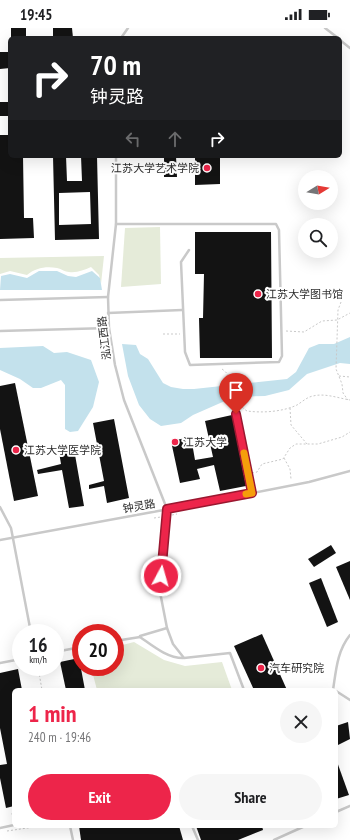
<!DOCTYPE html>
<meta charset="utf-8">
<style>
body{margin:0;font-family:"PT Sans Narrow","Noto Sans SC",sans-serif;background:#f6f6f6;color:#202124;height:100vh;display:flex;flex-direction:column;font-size:15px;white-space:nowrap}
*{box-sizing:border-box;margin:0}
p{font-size:13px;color:#757577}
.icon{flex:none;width:22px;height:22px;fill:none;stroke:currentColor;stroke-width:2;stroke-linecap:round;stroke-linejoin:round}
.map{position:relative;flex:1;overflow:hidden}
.side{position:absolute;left:12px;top:660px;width:326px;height:140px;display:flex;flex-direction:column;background:#fff;border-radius:6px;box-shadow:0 4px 16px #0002}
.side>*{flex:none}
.hud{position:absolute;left:8px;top:8px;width:334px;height:122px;border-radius:6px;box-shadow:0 4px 16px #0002;background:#202124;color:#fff;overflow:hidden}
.needle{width:26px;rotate:79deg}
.controls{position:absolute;left:298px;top:142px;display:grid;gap:8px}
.controls a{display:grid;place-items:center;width:40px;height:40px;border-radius:50%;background:#fff;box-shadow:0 4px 16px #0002;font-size:20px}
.speed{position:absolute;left:12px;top:596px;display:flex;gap:8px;font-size:20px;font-weight:700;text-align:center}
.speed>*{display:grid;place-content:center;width:52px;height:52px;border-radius:50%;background:#fff;box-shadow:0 4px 16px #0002;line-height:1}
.speed small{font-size:10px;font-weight:400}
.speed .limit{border:6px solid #d22;background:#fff;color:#111}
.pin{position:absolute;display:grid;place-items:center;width:34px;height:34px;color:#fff;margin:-41px -17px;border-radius:50% 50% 50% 0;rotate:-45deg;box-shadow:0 0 4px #0007}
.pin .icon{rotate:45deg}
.me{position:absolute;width:44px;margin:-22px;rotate:6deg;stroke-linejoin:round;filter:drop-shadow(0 0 3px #0008)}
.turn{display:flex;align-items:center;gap:14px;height:84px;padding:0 16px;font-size:18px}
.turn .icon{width:52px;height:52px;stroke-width:2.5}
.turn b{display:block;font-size:28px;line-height:34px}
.lanes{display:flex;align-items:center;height:38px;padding:0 16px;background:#0003;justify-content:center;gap:20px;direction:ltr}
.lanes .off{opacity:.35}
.round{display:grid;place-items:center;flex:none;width:42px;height:42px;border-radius:21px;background:#f6f6f6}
.overview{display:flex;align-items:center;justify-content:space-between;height:68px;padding:0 16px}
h1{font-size:24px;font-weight:600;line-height:30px;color:#ed254a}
.primary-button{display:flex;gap:8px;margin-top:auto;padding:8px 16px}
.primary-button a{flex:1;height:46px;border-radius:24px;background:#ed254a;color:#fff;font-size:16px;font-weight:600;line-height:46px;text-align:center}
.primary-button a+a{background:#f6f6f6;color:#202124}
.status{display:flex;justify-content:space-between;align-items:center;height:28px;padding:0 20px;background:#fff;direction:ltr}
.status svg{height:11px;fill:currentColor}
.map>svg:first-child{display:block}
</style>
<div class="status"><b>19:45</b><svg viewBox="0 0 49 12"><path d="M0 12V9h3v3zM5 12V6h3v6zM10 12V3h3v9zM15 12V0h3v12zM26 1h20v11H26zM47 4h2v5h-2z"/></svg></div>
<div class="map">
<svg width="350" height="812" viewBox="0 0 350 812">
<rect width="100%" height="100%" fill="#fff"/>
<g fill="#e5ebd9">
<path d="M160 199 161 256 121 259 125 200Z"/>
<path d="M104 228 101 256 99 247 91 239C84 242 77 245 69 244 65 244 62 241 57 240 46 238 35 240 27 247L10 243 0 246V230Z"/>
<path d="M134 614 164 632 185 638 222 634 232 662H97L91 639H115V619Z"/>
</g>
<g fill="#c3e1ec">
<path d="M39 243H57L68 248 76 249 92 243 100 250 102 262H0L1 248 10 246 27 250Z"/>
<path d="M350 309V336L340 335 307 346 289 362 265 368 234 369 193 387 181 395 161 398 150 391 139 377 128 348 122 316 136 317 140 326 148 331 163 355 171 359 183 361H194L287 351 296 344 309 320 319 316H334Z"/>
<path d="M43 318 54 325 67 324 91 332 99 354 93 379 78 403 70 404 65 401V357L61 352 41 360H33L20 351 0 342V320Z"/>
</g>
<g fill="#131313" fill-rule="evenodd">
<rect x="11" y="0" width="15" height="10"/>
<path d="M53 0H72L73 10H53Z"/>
<path d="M0 24H10V40L0 41Z"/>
<rect x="0" y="74" width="10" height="14"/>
<path d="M0 107H10V128H23L24 190H33L34 210 0 211Z"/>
<path d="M53 128H66L67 153H82L81 128H97L99 211 55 212ZM90 164 91 196 59 197V165Z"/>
<path d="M164 128H176L177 149H164Z"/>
<path d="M195 128H220V156L195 157Z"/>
<path d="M195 204H271L272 330H200L199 290H203L204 246H195Z"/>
<path d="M15 355 38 468 14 473 0 401V358Z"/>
<path d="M232 387 246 458 220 463 214 437 197 441 200 451 180 455 171 413 191 409 195 432 213 429 205 393Z"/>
<path d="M114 391 129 470 107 475 104 458 89 461V457L104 453 93 395Z"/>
<path d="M74 421 84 478 69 480 62 442 38 446 37 442 61 436 59 424Z"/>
<path d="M331 517 336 525 314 539 308 531Z"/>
<path d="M350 533V572L336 539Z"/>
<path d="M321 550 338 594 327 599 309 555Z"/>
<path d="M262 606 287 662H254L234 618Z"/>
<path d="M79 630 85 662H66L60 634Z"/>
<path d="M18 641 22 662H14V778L6 780 0 750V737L7 736 0 700V645Z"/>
<path d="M348 694 350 711 336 718V708H338L336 698Z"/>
<path d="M336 731 349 767 336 771Z"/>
<path d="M79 798H179L183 812H81Z"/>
<path d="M196 798H262L263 802 238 812H201Z"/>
</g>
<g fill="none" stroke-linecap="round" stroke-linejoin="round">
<g stroke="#c9c9c9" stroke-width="1" stroke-dasharray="2 2" stroke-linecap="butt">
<path d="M341 274 338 282 336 341 342 356 343 365 348 372"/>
<path d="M286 303 304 304 322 293 337 292 350 285"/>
<path d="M163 306H180"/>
<path d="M222 341C239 353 232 374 247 383 262 385 282 384 297 377 302 374 307 369 313 368 325 365 338 370 350 372"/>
<path d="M339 348 350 349"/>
<path d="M290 380 291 397 307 416"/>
<path d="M284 430 290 441 291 451"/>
<path d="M252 445 257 444 262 436 283 431 290 420 296 416H318L342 409 350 404"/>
<path d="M172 487 177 486"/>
<path d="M154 490 161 489"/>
<path d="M38 639 42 662"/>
<path d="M12 785 13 792"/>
<path d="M7 803 41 798"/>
</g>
<g stroke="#c9c9c9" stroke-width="2.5">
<path d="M325 0 338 10"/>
<path d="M121 10 128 0"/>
<path d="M340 12 350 20"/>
<path d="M116 128V196L108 269 109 300 115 337 124 372 167 481 160 564 167 600 173 616 184 630 230 625 244 662"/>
<path d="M116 196H276L279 202 282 328 279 334 190 337 185 324 181 234 189 222"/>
<path d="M0 272 108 269"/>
<path d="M108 285 182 282"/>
<path d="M0 303 109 300"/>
<path d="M236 386 252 465"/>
<path d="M0 479 11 500 31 605"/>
<path d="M0 512 180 479 309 454 350 443"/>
<path d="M140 608 167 600"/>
<path d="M115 613 140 609C153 618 167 630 183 630"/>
<path d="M55 624 81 619"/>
<path d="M0 635 21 631"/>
<path d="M333 662C336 643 337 623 350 607"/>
<path d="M336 663 350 672"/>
<path d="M336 784 350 778"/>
<path d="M70 798 73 812"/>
<path d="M192 798 198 812"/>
<path d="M0 800 14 797"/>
<path d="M274 812 305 798"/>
</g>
</g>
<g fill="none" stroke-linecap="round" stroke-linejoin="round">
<g stroke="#9a1830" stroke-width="10">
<path id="route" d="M161 548 167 481 252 465 236 386"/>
</g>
<use href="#route" stroke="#ed254a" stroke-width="7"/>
<path stroke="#f59e0b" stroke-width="7" d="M244 425 252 465 246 466"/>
</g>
<g fill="#ed254a" stroke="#fff" stroke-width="1.5">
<circle cx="207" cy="140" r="4"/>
<circle cx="258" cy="266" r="4"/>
<circle cx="175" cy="414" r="4"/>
<circle cx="16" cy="422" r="4"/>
<circle cx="261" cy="640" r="4"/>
</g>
<g text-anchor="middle" stroke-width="4" stroke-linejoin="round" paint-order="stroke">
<g font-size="11" fill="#2c2c2c" stroke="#fff" text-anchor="start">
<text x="199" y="144" text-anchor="end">江苏大学艺术学院</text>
<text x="266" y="270">江苏大学图书馆</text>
<text x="183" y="418">江苏大学</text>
<text x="24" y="426">江苏大学医学院</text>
<text x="269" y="644">汽车研究院</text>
</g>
<g font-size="11" fill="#2c2c2c" stroke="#fff">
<text transform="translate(104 310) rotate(-97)" y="4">泓江西路</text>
<text transform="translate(139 478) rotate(-10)" y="4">钟灵路</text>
</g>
</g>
</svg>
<div class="controls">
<a><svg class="needle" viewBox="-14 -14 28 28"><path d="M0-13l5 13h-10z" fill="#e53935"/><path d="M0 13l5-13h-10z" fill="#757577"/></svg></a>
<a><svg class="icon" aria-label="search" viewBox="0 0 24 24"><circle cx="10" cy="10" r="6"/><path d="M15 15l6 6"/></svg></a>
</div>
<div class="speed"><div>16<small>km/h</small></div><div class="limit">20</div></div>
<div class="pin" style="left:236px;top:386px;background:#d93025"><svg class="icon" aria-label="arrive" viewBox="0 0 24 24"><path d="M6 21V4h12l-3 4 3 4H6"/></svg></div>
<svg class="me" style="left:161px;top:548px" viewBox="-20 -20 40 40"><circle r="17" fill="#ed254a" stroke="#fff" stroke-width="3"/><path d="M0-11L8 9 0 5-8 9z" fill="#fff"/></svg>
<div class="hud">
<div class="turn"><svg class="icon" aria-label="right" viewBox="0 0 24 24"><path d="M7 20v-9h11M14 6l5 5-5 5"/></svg><div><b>70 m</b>钟灵路</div></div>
<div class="lanes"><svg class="icon off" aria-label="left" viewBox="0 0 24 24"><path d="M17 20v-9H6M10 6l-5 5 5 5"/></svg><svg class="icon off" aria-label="ahead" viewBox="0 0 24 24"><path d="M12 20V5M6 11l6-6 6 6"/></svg><svg class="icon" aria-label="right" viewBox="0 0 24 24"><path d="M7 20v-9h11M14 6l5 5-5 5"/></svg></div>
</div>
<section class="side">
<div class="overview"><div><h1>1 min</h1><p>240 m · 19:46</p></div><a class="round"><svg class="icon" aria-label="close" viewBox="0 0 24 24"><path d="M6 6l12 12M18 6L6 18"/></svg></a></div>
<div class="primary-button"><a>Exit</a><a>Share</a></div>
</section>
</div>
